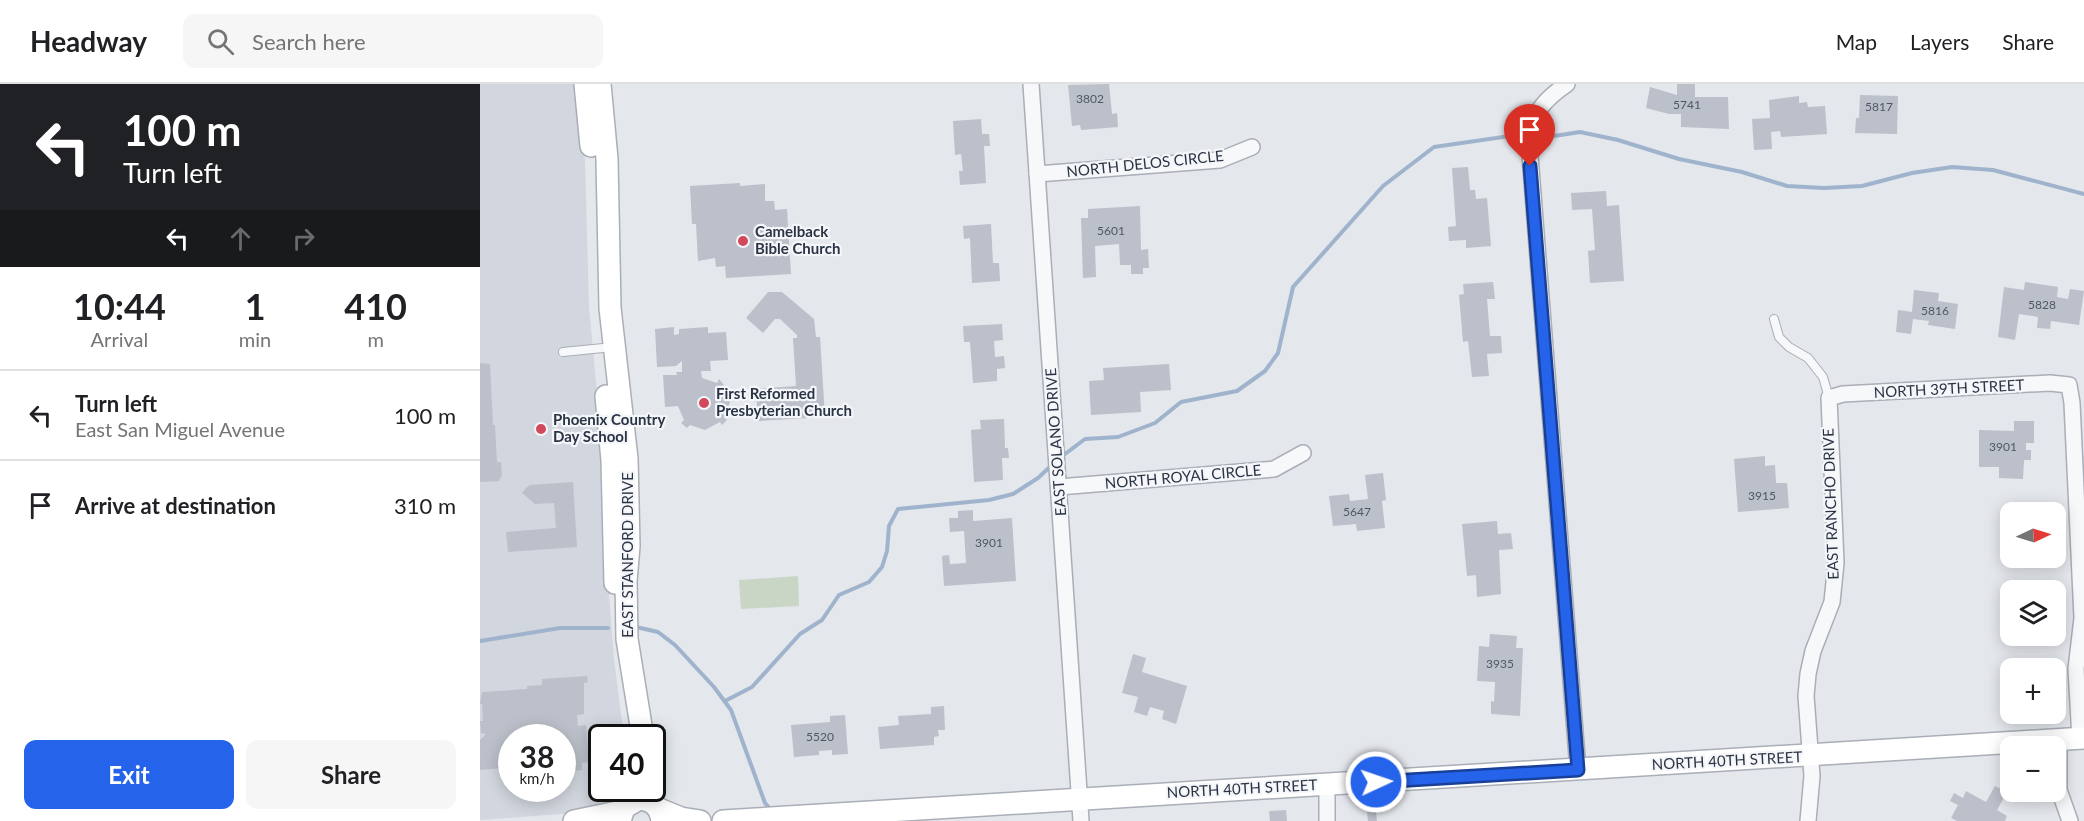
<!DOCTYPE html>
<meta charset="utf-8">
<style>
body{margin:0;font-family:Lato,sans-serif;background:#f6f6f6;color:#202124;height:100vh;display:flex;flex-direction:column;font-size:22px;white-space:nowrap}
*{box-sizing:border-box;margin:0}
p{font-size:20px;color:#757577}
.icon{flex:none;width:33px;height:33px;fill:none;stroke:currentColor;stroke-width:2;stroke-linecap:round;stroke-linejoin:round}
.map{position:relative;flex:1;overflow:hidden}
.sheet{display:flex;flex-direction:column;background:#fff;width:480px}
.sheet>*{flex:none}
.hud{background:#202124;color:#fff;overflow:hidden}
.needle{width:39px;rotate:86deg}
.controls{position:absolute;left:1520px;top:418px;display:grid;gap:12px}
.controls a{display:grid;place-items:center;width:66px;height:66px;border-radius:12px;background:#fff;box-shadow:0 3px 15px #0003;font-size:30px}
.speed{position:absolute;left:18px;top:640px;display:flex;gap:12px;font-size:30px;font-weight:700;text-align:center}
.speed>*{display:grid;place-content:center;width:78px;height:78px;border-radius:50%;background:#fff;box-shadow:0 3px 15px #0003;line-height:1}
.speed small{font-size:15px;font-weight:400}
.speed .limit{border:3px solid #111;border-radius:9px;background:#fff;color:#111}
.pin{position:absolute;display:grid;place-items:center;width:51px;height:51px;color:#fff;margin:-62px -26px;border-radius:50% 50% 50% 0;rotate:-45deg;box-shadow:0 0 6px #0007}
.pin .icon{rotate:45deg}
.me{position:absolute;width:66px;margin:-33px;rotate:87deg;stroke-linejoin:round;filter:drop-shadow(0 0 4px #0008)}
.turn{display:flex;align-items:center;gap:21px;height:126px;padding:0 24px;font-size:27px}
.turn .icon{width:78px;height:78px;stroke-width:2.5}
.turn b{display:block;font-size:42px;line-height:51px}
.lanes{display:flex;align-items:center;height:57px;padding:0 24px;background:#0003;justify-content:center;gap:30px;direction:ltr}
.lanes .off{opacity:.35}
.eta{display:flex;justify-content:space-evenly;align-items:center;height:102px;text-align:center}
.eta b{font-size:36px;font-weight:700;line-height:42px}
.primary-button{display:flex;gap:12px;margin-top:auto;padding:12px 24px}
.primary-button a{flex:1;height:69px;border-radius:12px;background:#2563eb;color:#fff;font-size:24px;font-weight:700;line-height:69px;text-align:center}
.primary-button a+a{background:#f6f6f6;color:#202124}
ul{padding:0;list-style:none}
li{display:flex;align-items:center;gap:18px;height:90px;padding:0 24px;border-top:2px solid #e0e0e0}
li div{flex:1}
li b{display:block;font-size:22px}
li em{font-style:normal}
header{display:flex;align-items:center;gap:36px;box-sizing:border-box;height:84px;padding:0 30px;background:#fff;border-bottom:2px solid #e0e0e0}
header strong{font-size:28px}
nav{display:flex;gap:33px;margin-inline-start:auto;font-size:21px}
.search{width:420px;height:54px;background:#f6f6f6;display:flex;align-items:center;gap:15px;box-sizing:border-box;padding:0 21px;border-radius:12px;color:#757577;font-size:22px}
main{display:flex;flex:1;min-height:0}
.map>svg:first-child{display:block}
</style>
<header>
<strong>Headway</strong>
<div class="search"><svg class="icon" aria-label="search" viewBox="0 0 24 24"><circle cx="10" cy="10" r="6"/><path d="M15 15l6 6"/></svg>Search here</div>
<nav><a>Map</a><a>Layers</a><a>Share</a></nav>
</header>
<main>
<section class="sheet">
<div class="hud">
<div class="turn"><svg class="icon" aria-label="left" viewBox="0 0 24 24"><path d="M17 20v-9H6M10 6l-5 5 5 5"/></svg><div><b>100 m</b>Turn left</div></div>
<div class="lanes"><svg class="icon" aria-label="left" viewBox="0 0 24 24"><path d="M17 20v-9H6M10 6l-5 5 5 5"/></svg><svg class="icon off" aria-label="ahead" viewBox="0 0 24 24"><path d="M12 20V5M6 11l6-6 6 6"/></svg><svg class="icon off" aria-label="right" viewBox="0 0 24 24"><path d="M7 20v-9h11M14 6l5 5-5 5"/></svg></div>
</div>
<div class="eta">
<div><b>10:44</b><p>Arrival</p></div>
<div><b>1</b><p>min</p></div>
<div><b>410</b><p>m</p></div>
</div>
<ul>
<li><svg class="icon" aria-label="left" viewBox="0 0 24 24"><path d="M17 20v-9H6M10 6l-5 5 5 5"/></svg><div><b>Turn left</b><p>East San Miguel Avenue</p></div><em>100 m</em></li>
<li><svg class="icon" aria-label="arrive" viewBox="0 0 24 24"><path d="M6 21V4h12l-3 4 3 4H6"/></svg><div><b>Arrive at destination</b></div><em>310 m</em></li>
</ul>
<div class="primary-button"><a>Exit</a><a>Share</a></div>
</section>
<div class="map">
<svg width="1604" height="737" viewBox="0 0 1604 737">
<rect width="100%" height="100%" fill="#e4e7ec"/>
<path fill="#d2d6de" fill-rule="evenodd" d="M0 0H99L105 78 109 223 125 394 126 473 134 575 144 654H122V705H143L138 720 106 728 0 736ZM32 654H82V705H32Z"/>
<path fill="#c9d6c5" d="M318 492 319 522 261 525 259 496Z"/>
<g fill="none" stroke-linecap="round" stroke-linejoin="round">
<g stroke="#9fb4cc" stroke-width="4">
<path d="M1054 53 1061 54 1100 48 1138 56 1199 75 1262 88 1307 102 1344 104 1382 102 1432 89 1472 83 1513 86 1604 110"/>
<path d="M581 373 605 355 638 353 675 339 701 318 757 307 785 287 798 269 813 203 903 102 954 63 1030 52 1046 53"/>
<path d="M156 543 178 548 195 561 234 603 251 626 285 719 292 727"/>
<path d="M0 557 80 544H128"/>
<path d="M245 617 272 603 320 550 342 536 359 511 389 498 402 483 407 467 409 442 418 425 509 416 533 410 558 394 573 380"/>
</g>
</g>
<g fill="#bbc0ca">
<path d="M629 0 632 30 637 29 638 43 601 46 600 41 592 42 588 1Z"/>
<path d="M1197 0H1215V13H1248L1249 45 1201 43V30H1189L1166 24 1170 3 1197 11Z"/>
<path d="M1380 11 1418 12 1417 50 1375 49 1376 34H1379Z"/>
<path d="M1319 12V19L1327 18 1328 23 1345 22 1347 50 1301 53 1300 47 1291 48 1292 65 1274 66 1272 35 1290 34 1289 16Z"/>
<path d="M501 35 502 50H509L510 62H504L506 99 480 101 479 87H483L481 70 475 71 473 37Z"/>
<path d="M988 83 990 106H995L996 115 1007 114 1011 162 986 164V156L969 157 968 143 976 142 972 84Z"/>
<path d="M260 99V102L285 100V117H294L295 126 307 125 311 190 246 194 245 182 236 183 235 174 218 177 216 140H212L210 102Z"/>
<path d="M1126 107 1127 122 1139 121 1144 197 1110 199 1108 167 1115 166 1112 125 1092 126 1091 109Z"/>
<path d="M660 122 661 166 668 165 669 184H663V190H651V181H640L639 160 615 162 616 193 603 194 601 134H608V125Z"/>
<path d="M511 140 513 179H519L520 197 492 199 490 154 484 155 483 142Z"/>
<path d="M1013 198 1015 215H1007L1010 252H1021L1022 269 1007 270 1009 292 992 293 988 257 983 258 979 211 984 210 983 200Z"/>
<path d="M1545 198 1578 203 1577 213 1588 215 1590 205 1604 207 1599 241 1571 237 1570 245 1557 244 1558 233 1539 230 1535 256 1518 253 1524 203 1544 206Z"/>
<path d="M1434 206 1459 209 1458 217 1478 220 1475 245 1448 241 1449 237 1433 235 1431 250 1416 248 1418 226 1432 228Z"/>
<path d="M288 208H302L334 235 336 253H340L345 333 278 337 276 305 316 302 313 254H317V251L300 235H295L283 249 266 234Z"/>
<path d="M522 240 523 256 514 257 515 273 524 272 525 284 517 285V297L493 299 490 258H484L483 242Z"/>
<path d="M194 243V251L199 250V245L228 243V249L246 248 248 276 230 277 231 287H221L222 294 237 299 239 295 244 301 242 303 250 318 244 333 247 336 242 341 240 338 225 346 210 341 207 344 201 339 204 336 198 322 185 323 183 291H197L196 288H202V277L196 282 177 283 175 245Z"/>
<path d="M0 279 10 280 13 341H15L17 378H21L22 391 19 397 0 398Z"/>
<path d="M689 280 691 306 660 308 661 328 611 331 609 297 624 296 623 284Z"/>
<path d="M524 335 525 364H528L529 374H522L523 396 494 398 491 346 501 345 500 336Z"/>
<path d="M1534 337H1554V359H1546V366H1551V376H1544L1543 395 1519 394V383H1499V346L1534 347Z"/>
<path d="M1285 372V382L1295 381 1296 399H1307L1309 424 1258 428 1254 375Z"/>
<path d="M903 389 906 416 902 417 905 444 877 447 876 440 853 442 849 412 869 410 870 417 888 415 885 391Z"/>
<path d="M93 398 97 463 28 468 26 448 76 444 74 419 55 420 42 409 46 404 50 401Z"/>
<path d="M493 426V437L532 434 536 497 464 502 462 472 469 471 470 480 486 479 484 447 470 448 469 434H478V427Z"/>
<path d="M1017 437 1018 450 1031 449 1033 465 1019 466 1021 510 997 513 996 491 987 492 982 440Z"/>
<path d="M1010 550 1037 552 1036 564H1043L1040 632 1011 630V617L1014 618 1015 598 997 597 999 562 1009 563Z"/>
<path d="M653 570 666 574 662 588 707 602 696 640 682 635 684 627 670 623 667 632 654 628 658 613 642 609Z"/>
<path d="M107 592 108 598 104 599V630L97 631 98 642 106 641 107 653 109 678 102 679V686L82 688V654H32V672H24L25 684 0 686V656L6 650 1 649 0 637H3L2 620H0L2 608 47 605V602L62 601V595Z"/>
<path d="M464 622 465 646H458L459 652 454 653V661L400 665 398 643 419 641 418 632 451 630V623Z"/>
<path d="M365 631 368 670 352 671V666L339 667V671L314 673 311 641 350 638V632Z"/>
<path d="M1515 702 1527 708 1517 726 1527 732 1525 737H1477L1471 734 1478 721 1470 717 1474 709 1483 714 1486 707 1506 718Z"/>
<path d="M806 726 807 737H790L789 727Z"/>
<path d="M887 728H896L897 737H888Z"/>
</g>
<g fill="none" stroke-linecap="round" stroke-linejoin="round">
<g stroke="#a9aeb7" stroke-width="10">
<g id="lane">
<path d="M1294 235 1299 253 1309 263 1328 274 1343 293 1349 314"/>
<path d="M83 268 133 263"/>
</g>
</g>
<g stroke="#a9aeb7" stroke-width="18">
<g id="street">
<path d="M551 0 601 737"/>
<path d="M1087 0C1062 17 1053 29 1049 59L1098 686"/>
<path d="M557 90 740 76 772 63"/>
<path d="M579 403 794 385 823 369"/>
<path d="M1579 656V706L1590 737"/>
<path d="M847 737V700"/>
<path d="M1328 737 1332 692 1326 612 1328 590 1333 567 1352 518 1356 479 1349 314 1363 310 1570 299 1589 301 1592 319 1602 534 1596 585 1600 655"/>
</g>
</g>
<g stroke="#a9aeb7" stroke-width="24">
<g id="secondary">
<path d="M105 0 111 62"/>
<path d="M120 0 127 75 130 224 147 375 149 462 146 497 147 555 163 654"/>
<path d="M126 312 132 376 135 499"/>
<path d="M179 725 201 734 220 737"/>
<path d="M94 737 142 727"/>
<path d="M140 737 144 724 159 715C173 716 180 723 182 737"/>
<path d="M243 737 1604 654"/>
</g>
</g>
<use href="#lane" stroke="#f7f8fa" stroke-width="8"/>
<use href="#street" stroke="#f7f8fa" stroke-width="15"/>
<use href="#secondary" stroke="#fff" stroke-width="21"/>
</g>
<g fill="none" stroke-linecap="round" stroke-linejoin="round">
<g stroke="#184099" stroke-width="15">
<path id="route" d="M896 698 1098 686 1050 82"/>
</g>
<use href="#route" stroke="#2563eb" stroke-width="10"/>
</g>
<g fill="#d1495b" stroke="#f4f6f9" stroke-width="2">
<circle cx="263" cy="157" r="6"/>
<circle cx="224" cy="319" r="6"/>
<circle cx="61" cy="345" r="6"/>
</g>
<g text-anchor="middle" stroke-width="4.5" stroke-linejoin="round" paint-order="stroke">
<g font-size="12" fill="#4f5766">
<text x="610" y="19">3802</text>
<text x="1207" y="25">5741</text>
<text x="1399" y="27">5817</text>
<text x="631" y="151">5601</text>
<text x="1562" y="225">5828</text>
<text x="1455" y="231">5816</text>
<text x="1523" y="367">3901</text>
<text x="1282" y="416">3915</text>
<text x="877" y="432">5647</text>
<text x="509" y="463">3901</text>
<text x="1020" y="584">3935</text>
<text x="340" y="657">5520</text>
</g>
<g font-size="15" fill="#2b3445" stroke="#f4f6f9">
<text transform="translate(665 80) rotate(-6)" y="5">NORTH DELOS CIRCLE</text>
<text transform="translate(1469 305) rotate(-3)" y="5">NORTH 39TH STREET</text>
<text transform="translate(576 358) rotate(-94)" y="5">EAST SOLANO DRIVE</text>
<text transform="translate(703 393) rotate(-5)" y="5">NORTH ROYAL CIRCLE</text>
<text transform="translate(1351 420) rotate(-92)" y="5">EAST RANCHO DRIVE</text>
<text transform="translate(148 471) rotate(-90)" y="5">EAST STANFORD DRIVE</text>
<text transform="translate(1247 677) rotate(-3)" y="5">NORTH 40TH STREET</text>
<text transform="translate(762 705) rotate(-3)" y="5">NORTH 40TH STREET</text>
</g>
<g font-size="15" font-weight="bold" fill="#2b3445" stroke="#f4f6f9" text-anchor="start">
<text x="275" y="153">Camelback<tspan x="275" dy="17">Bible Church</tspan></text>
<text x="236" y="315">First Reformed<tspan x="236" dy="17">Presbyterian Church</tspan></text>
<text x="73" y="341">Phoenix Country<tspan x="73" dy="17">Day School</tspan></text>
</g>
</g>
</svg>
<div class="controls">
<a><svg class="needle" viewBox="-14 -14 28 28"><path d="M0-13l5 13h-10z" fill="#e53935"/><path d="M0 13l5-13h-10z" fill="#757577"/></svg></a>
<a><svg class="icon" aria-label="layers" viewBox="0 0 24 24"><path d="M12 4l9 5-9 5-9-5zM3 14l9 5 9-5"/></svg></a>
<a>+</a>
<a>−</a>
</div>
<div class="speed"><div>38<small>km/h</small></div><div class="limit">40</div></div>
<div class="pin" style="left:1050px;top:82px;background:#d93025"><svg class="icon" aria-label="arrive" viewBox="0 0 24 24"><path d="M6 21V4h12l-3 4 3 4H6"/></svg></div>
<svg class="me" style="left:896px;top:698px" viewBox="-20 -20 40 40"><circle r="17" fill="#2563eb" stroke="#fff" stroke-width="3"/><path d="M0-11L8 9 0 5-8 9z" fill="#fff"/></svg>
</div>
</main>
